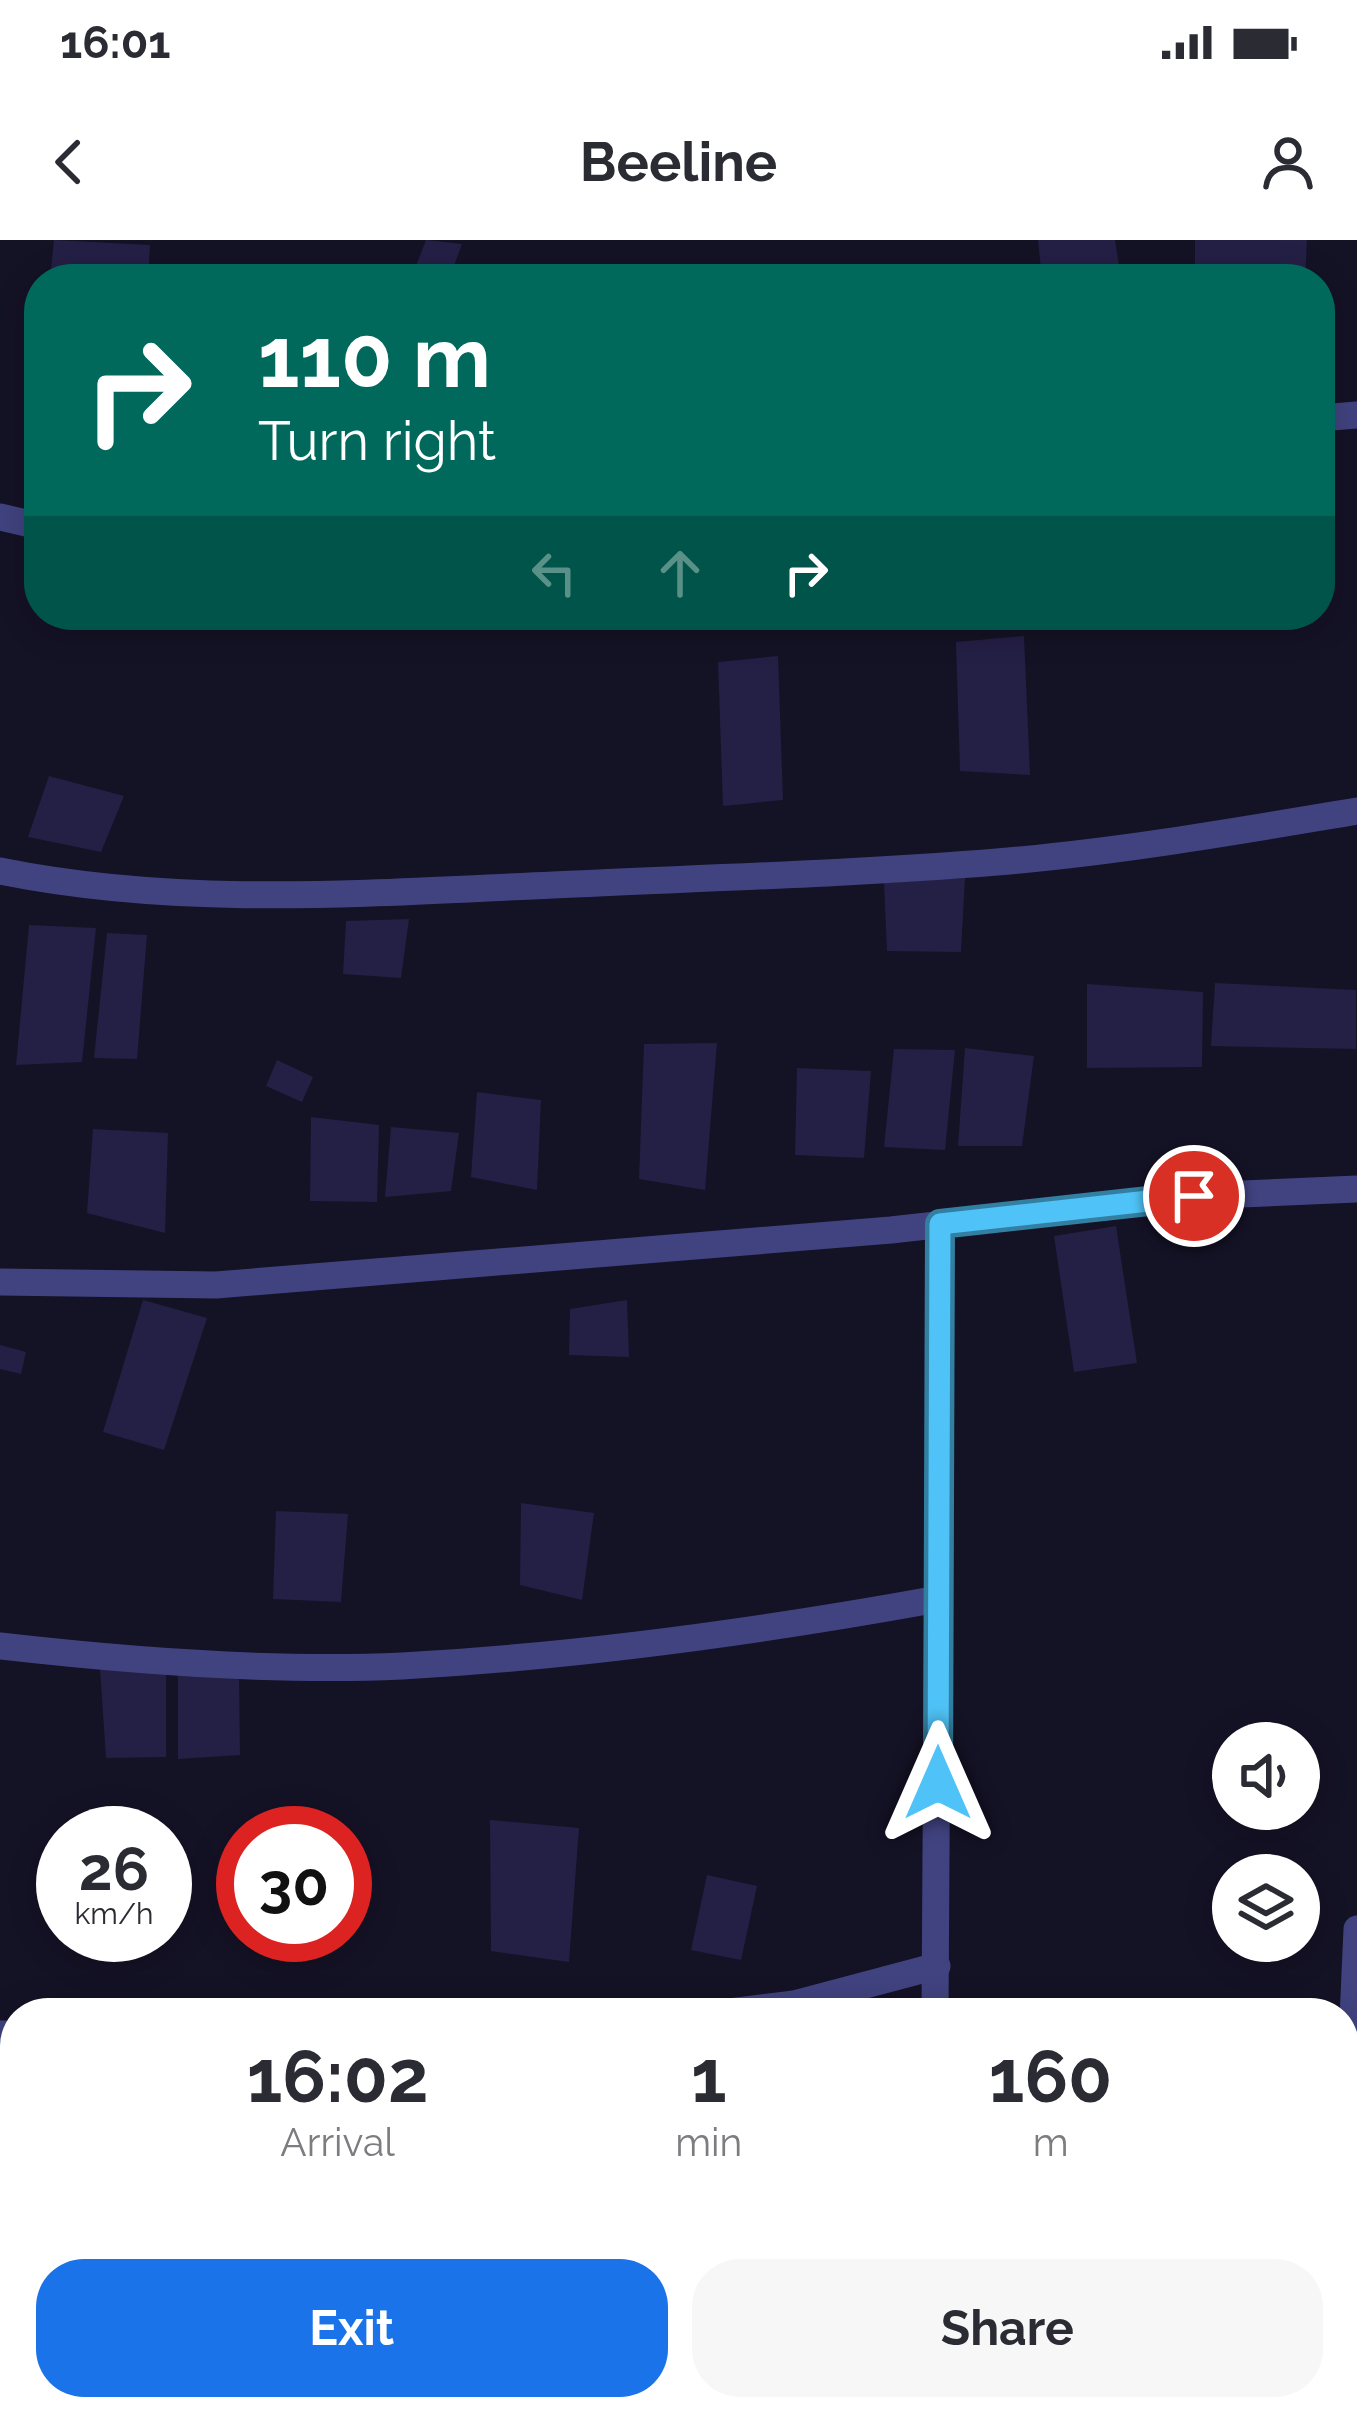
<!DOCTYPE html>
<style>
body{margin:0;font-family:Raleway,sans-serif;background:#f7f7f7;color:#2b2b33;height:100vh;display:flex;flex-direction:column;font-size:45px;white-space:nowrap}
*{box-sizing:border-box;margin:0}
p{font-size:39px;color:#7c7c81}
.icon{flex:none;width:66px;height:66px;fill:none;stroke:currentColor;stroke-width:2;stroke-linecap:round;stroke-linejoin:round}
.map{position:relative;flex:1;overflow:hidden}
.details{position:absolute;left:0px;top:1758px;width:1359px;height:423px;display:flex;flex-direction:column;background:#fff;border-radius:48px 48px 0 0;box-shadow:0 6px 30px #0003}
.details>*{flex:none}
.guide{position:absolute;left:24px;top:24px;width:1311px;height:366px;border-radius:48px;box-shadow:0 6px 30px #0003;background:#00695c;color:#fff;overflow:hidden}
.fabs{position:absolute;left:1212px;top:1482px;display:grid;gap:24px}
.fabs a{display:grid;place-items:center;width:108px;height:108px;border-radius:50%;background:#fff;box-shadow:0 6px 30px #0003;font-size:60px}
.speed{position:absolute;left:36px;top:1566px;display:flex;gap:24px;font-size:60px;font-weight:700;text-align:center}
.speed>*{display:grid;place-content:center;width:156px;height:156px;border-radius:50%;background:#fff;box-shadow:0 6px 30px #0003;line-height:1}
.speed small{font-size:30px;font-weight:400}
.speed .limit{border:18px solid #d22;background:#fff;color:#111}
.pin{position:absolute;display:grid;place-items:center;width:102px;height:102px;color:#fff;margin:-51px;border:6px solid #fff;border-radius:50%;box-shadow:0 3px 12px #0007}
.me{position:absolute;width:132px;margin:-66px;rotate:0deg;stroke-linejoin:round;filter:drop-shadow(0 0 9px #0008)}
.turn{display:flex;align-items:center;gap:42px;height:252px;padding:0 36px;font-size:54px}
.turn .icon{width:156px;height:156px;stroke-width:2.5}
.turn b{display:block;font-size:84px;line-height:102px}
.lanes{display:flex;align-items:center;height:114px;padding:0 36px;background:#0003;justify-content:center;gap:60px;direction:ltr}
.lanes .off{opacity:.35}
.eta{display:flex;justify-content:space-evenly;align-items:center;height:204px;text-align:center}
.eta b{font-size:72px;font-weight:700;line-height:84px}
.primary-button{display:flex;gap:24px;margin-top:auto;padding:24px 36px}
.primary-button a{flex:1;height:138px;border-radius:48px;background:#1a73e8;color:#fff;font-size:48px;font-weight:700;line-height:138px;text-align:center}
.primary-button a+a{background:#f7f7f7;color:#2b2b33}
.status{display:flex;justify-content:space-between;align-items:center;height:84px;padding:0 60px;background:#fff;direction:ltr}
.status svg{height:33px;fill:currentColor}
header{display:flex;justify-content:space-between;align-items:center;height:156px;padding:0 36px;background:#fff;font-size:54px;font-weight:700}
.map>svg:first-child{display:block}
</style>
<div class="status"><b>16:01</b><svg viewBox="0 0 49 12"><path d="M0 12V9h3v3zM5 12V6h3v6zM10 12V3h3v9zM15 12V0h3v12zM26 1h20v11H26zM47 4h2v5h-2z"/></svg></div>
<header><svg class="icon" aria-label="back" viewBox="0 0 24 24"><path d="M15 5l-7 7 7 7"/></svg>Beeline<svg class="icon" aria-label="person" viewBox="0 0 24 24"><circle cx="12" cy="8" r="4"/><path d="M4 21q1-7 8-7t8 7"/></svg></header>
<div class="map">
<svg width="1357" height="2179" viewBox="0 0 1357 2179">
<rect width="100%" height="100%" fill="#141225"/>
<g fill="#241f45">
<path d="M54 0 150 5 148 39H50Z"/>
<path d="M426 0 462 4 449 39 416 26Z"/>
<path d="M1038 0H1115L1121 39H1042Z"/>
<path d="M1195 0H1307L1305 39H1195Z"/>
<path d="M1024 396 1030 535 960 531 956 402Z"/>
<path d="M778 416 783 560 723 566 718 422Z"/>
<path d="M49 536 124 556 101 612 28 597Z"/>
<path d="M965 638 961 712 887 711 884 643Z"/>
<path d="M409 679 401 738 343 734 346 681Z"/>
<path d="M29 685 96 688 82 822 16 825Z"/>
<path d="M107 693 147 695 137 819 94 818Z"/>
<path d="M1215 743 1356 750V809L1211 806Z"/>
<path d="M1087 744 1203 752 1202 827 1087 828Z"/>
<path d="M717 803 705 950 639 939 644 804Z"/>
<path d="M965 808 1034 816 1022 906H958Z"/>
<path d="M894 809 955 810 945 910 884 907Z"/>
<path d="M277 820 313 837 302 862 266 846Z"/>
<path d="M797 828 871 831 864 918 795 915Z"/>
<path d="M477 852 541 860 537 950 471 937Z"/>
<path d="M311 877 379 885 377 962 310 961Z"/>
<path d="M391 887 459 893 451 951 385 957Z"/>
<path d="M93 889 168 893 165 993 87 973Z"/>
<path d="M1116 986 1137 1123 1074 1132 1054 996Z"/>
<path d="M143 1060 207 1078 164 1210 103 1192Z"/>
<path d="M627 1060 629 1117 569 1115 570 1069Z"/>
<path d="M0 1105 26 1112 21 1134 0 1129Z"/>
<path d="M521 1263 594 1273 582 1360 520 1345Z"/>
<path d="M276 1271 348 1274 341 1362 273 1359Z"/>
<path d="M100 1428 166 1434V1517L106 1518Z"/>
<path d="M178 1433 239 1434 240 1515 178 1519Z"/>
<path d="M490 1580 579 1588 569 1722 491 1711Z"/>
<path d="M707 1635 757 1646 741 1720 691 1710Z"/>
</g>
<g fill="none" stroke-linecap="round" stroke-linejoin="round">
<g stroke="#414380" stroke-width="27">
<path d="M1320 178 1357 175"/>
<path d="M0 277 39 286"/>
<path d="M0 631C182 668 369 653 553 645 701 638 849 634 997 622 1118 612 1238 591 1357 571"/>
<path d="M0 1042 216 1045 891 990 1194 956 1357 949"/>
<path d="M0 1406C131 1421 270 1432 402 1426 581 1416 762 1391 938 1359"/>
<path d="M721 1773 794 1764 937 1726"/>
<path d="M935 1773 940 984"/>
<path d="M0 1794H15"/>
<path d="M1344 1980 1357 1689"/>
<path d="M650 2179 756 2166"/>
<path d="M921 2179 922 2166"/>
<path d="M1335 2179 1336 2166"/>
</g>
</g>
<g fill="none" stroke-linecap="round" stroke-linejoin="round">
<g stroke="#337fa1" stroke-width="30">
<path id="route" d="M938 1543 940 984 1194 956"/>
</g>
<use href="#route" stroke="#4fc3f7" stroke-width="21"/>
</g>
</svg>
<div class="fabs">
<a><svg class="icon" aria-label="sound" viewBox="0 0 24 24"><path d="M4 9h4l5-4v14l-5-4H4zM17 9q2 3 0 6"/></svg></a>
<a><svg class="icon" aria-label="layers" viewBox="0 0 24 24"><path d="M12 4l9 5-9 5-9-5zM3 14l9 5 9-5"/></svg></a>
</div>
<div class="speed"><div>26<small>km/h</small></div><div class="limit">30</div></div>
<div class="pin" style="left:1194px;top:956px;background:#d93025"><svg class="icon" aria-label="arrive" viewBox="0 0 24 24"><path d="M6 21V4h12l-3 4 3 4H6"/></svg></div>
<svg class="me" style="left:938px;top:1543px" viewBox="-20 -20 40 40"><path d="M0-17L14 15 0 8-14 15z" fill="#4fc3f7" stroke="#fff" stroke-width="4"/></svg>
<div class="guide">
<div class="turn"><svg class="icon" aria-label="right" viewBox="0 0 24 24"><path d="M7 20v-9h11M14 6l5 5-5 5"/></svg><div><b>110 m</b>Turn right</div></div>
<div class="lanes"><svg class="icon off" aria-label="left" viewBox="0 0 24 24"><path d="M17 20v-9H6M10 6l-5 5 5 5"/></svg><svg class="icon off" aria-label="ahead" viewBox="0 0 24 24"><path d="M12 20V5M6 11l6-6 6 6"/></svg><svg class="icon" aria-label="right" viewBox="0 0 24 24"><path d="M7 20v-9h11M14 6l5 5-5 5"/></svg></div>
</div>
<section class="details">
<div class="eta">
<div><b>16:02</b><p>Arrival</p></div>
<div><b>1</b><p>min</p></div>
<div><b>160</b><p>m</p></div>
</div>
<div class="primary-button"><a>Exit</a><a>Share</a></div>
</section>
</div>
